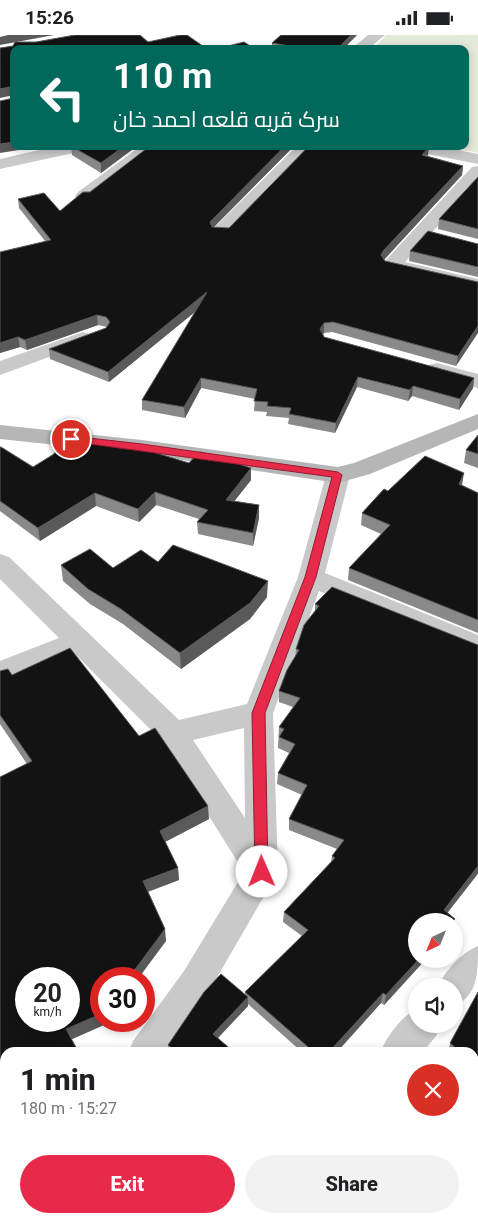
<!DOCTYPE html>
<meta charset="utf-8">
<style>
body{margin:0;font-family:Roboto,Cairo,sans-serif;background:#f2f2f2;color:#202124;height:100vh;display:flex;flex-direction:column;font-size:19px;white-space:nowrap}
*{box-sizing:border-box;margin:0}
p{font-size:16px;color:#757577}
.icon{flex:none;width:28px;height:28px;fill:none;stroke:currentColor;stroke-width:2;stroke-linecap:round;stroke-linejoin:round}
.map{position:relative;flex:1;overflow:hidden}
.side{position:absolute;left:0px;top:1012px;width:479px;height:176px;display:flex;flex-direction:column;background:#fff;border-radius:15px 15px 0 0;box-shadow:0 2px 8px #0003}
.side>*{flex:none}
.top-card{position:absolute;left:10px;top:10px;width:459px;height:105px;border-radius:10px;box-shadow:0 2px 8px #0003;background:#00695c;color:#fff;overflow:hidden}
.needle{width:32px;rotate:223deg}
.fabs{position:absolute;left:408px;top:878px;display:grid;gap:10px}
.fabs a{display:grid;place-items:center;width:55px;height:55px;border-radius:50%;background:#fff;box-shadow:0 2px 8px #0003;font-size:25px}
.speed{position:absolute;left:15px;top:932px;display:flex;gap:10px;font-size:25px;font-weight:700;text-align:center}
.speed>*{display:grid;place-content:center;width:65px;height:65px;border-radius:50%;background:#fff;box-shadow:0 2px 8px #0003;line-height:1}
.speed small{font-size:12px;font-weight:400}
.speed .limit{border:8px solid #d22;background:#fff;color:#111}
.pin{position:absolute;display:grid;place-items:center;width:42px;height:42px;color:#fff;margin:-21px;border:2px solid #fff;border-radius:50%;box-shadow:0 1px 5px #0007}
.me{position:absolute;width:55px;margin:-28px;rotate:359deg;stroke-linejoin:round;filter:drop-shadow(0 0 4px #0008)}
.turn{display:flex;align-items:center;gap:18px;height:105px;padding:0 20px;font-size:22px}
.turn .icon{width:65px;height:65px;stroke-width:2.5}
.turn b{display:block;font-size:35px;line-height:42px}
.round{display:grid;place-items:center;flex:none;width:52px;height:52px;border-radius:26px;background:#f2f2f2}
.overview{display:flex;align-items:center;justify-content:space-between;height:85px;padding:0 20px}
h1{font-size:30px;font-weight:800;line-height:38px}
.action{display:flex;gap:10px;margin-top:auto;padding:10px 20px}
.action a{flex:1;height:58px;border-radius:30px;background:#e72a49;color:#fff;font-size:20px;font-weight:800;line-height:58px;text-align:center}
.action a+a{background:#f2f2f2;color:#202124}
.status{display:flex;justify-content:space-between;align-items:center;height:35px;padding:0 25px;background:#fff;direction:ltr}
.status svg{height:14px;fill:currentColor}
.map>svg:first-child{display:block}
</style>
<div class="status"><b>15:26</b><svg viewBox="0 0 49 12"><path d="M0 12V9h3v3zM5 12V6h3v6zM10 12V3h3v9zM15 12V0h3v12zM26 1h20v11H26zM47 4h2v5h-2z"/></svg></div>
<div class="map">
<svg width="478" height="1188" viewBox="0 0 478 1188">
<rect width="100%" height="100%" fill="#fff"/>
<path fill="#e4ead9" d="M386 0H478V118L446 111H465V14H374Z"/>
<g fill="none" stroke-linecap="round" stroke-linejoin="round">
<g fill="#c9c9c9" fill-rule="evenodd">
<path d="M368 0H385L368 14H351Z"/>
<path d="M57 111H89L87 115 0 134V124Z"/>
<path d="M141 111H160L90 165H78L75 161 78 157Z"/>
<path d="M297 111H315L228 201H214L212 197 214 193Z"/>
<path d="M404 111H439L478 119V129L412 116Z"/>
<path d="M478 131V147L405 227 478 244V256L385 234 382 230 385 226 472 132Z"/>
<path d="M83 297 90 299 94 303 90 307 0 340V326Z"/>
<path d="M437 328 478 339V353L429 340 426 335 429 330Z"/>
<path d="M338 432 347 435 350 440 325 538 478 600V621L319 556 273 678 278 837 208 958 168 1018H128L133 1006 184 936 244 837 162 706 75 619 0 649V626L59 603 0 544V519L9 522 179 685 247 669 298 542 326 440 329 435ZM244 693 245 783 193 705Z"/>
<path d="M478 911C478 938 478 961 454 971V951H438C446 935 461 918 478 911Z"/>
<path d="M416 975V989H441L436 1001 422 1018H380C386 1003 401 981 416 975Z"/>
<path d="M29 1184H70L69 1188H27Z"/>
</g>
<path fill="#b6b6b6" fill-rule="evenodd" d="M478 379V394L370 439 338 448 142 419 0 404V390L142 405 338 432 354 428Z"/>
</g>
<g fill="#898989">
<path d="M281 0H357L343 14H272V8Z"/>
<path d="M71 111H137L101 138 72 120Z"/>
<path d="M150 111H294L214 192 229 193 428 121 463 131 462 140 384 224 385 226 478 247 456 331 332 297 324 298 323 299 324 302 474 343 473 353 459 375 412 361 408 366 357 352 335 398 288 389 289 383 266 381 267 377 254 376 255 364 201 353 185 383 142 375V365L195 277 109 347 50 324 49 314 106 293 107 292 98 290 27 315 20 312 0 318 45 206 19 173 18 164 60 176 90 157Z"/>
<path d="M478 142V204L438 194 439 184Z"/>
<path d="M478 209V242L409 226 410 216Z"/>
<path d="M478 400V433L464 428 466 415Z"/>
<path d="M0 412 33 432 189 428 251 445 234 466 259 470V483L253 511 198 499 197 487 199 484 156 470 139 487 96 471 40 506 0 476Z"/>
<path d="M462 450 478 458V598L348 545 349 533 381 499 361 490 362 478 388 456Z"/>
<path d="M158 527 267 562 250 584 181 634 123 589 90 569 63 546 61 530 113 533Z"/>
<path d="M315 569 478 610V838L447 878 416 924H426L384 970 381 968 336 1018H303L248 969V971L218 1003 235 1018H169L168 1010 245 959V957L302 901 283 887 284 877 331 827 332 821 337 814 289 795V784L302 760 277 749 278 738 289 718 278 713 279 692 293 672 279 667V656L295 622 296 614 315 577Z"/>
<path d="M0 636 12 640 139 701 209 784 165 807 178 833 179 845 148 857 166 906 101 986H113L71 1004 5 1018V1078L0 1081 27 729 0 689Z"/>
<path d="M450 1008 474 1018H448Z"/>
</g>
<g fill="#5a5a5a">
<path d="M8 0H54L0 10V2Z"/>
<path d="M351 0H357L343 14H337Z"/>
<path d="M14 51V60L0 63V54Z"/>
<path d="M14 107V111H44L0 118V109Z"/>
<path d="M124 111H137L101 138V128Z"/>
<path d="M285 111H294L210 196V187Z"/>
<path d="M429 112 428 121 422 120Z"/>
<path d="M463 131 462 140 384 225 381 220 384 215Z"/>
<path d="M207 257V267L109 347 108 337Z"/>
<path d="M97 280 98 290 27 315 25 305Z"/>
<path d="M324 288V298L319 304 320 294Z"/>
<path d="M478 291V298L456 331 458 321Z"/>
<path d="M18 302 20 312 0 318V308Z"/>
<path d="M358 342 357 352 335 398 336 388Z"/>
<path d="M201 343V353L185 383 184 372Z"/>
<path d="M474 343 473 353 459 375 460 364Z"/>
<path d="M413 351 412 361 408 366 410 355Z"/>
<path d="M251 433V445L226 477V465Z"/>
<path d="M464 438 462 450 459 449Z"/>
<path d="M155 457 156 470 139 487 138 474Z"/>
<path d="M95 458 96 471 40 506 38 493Z"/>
<path d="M259 470V483L253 511V498Z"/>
<path d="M268 546 267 562 250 584 181 634 180 618Z"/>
<path d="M208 771 209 784 161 809 160 796Z"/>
<path d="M478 831V838L477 840 441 886 444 875Z"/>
<path d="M178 833 179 845 144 858 143 846Z"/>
<path d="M165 894 166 906 138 944H128Z"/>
<path d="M419 924H426L384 970 386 960Z"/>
<path d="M383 958 381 968 336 1018H328Z"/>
<path d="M248 962V971L213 1008V999Z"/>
<path d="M101 979V986H113L68 1006 66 994Z"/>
<path d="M5 1065V1078L0 1081V1068Z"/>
<path d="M478 1077V1083L474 1088V1083Z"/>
<path d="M478 1131V1136L474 1142V1137Z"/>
</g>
<g fill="#131313" stroke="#5a5a5a" fill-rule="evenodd">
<path d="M75 0H140L148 7 180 0H187L207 14H14V51L0 54V13L13 11 15 7H36Z"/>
<path d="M281 0H351L337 14H308L272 8Z"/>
<path d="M244 7 255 14H216Z"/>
<path d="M14 63V107L0 109V66Z"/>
<path d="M71 111H124L101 128Z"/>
<path d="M150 111H285L210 187 212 192 229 193 309 111H426L429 112 422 120 463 131 384 215 381 220 385 226 478 247V291L458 321 333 287 324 288 320 294 324 302 474 343 460 364 413 351 410 355 358 342 336 388 289 379 291 373 267 371 268 367 254 366 257 354 201 343 184 372 142 365 207 257 108 337 49 314 106 293 110 287 106 282 97 280 25 305 18 302 0 308V217L51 205 18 164 44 158 60 176 83 157H90Z"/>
<path d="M478 142V194L439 184Z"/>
<path d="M428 196 478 209V232L410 216Z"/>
<path d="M478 400V419L466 415Z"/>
<path d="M64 403 127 414 130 410 189 428 199 417H201L251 433 226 465 259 470 253 498 197 487 208 475 155 457 138 474 95 458 38 493 0 466V412H1L33 432 54 419Z"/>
<path d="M425 421 464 438 459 449 478 458V585L349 533 390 490 362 478 384 454 388 456Z"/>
<path d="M173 510 268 546 250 568 180 618 121 574 88 554 61 530 90 514 113 533 141 515 158 527Z"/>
<path d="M332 552 478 610V831L444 875 455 884 453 886H416V924H419L386 960 383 958 328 1018H315L245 957 308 895 284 877 335 823 332 821 344 805 289 784 307 750 278 738 295 709 279 702 284 694 279 692 300 663 279 656 287 635 299 615 296 614 304 590 319 571 315 569Z"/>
<path d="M70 613 139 701 155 693 208 771 160 796 178 833 143 846 165 894 128 944H101V979L66 994 79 1018H5V1065L0 1068V742L32 726 0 680V636L8 634 12 640ZM26 944H69V986H26Z"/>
<path d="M221 939 248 962 213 999 235 1018H177L168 1010 204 957Z"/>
<path d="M478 957V1077L474 1083V1018H462L450 1008Z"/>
<path d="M474 1090 478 1093V1131L474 1137Z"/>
</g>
<path fill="#e72a49" stroke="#961b2f" d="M71 401 142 409 338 437 342 440 316 542 265 678 268 837 266 841H257L255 837 252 678 305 542 332 442 68 406V402Z"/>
</svg>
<div class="fabs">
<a><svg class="needle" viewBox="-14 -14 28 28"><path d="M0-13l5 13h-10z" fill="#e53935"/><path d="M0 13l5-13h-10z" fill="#757577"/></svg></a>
<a><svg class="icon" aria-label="sound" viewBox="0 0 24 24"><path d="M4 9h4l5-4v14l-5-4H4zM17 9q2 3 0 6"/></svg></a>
</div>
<div class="speed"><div>20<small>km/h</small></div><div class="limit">30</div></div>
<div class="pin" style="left:71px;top:404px;background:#d93025"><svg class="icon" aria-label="arrive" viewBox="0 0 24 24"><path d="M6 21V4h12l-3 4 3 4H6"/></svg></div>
<svg class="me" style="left:262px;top:837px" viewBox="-20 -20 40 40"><circle r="19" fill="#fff"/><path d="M0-13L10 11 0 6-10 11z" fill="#e72a49"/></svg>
<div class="top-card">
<div class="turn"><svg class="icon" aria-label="left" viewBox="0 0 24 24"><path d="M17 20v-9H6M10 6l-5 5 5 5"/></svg><div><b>110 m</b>سرک قریه قلعه احمد خان</div></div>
</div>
<section class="side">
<div class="overview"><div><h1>1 min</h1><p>180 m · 15:27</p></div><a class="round" style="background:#d93025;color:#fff"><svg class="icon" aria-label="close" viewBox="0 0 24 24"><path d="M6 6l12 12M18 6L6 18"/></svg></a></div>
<div class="action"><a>Exit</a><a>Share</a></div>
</section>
</div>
